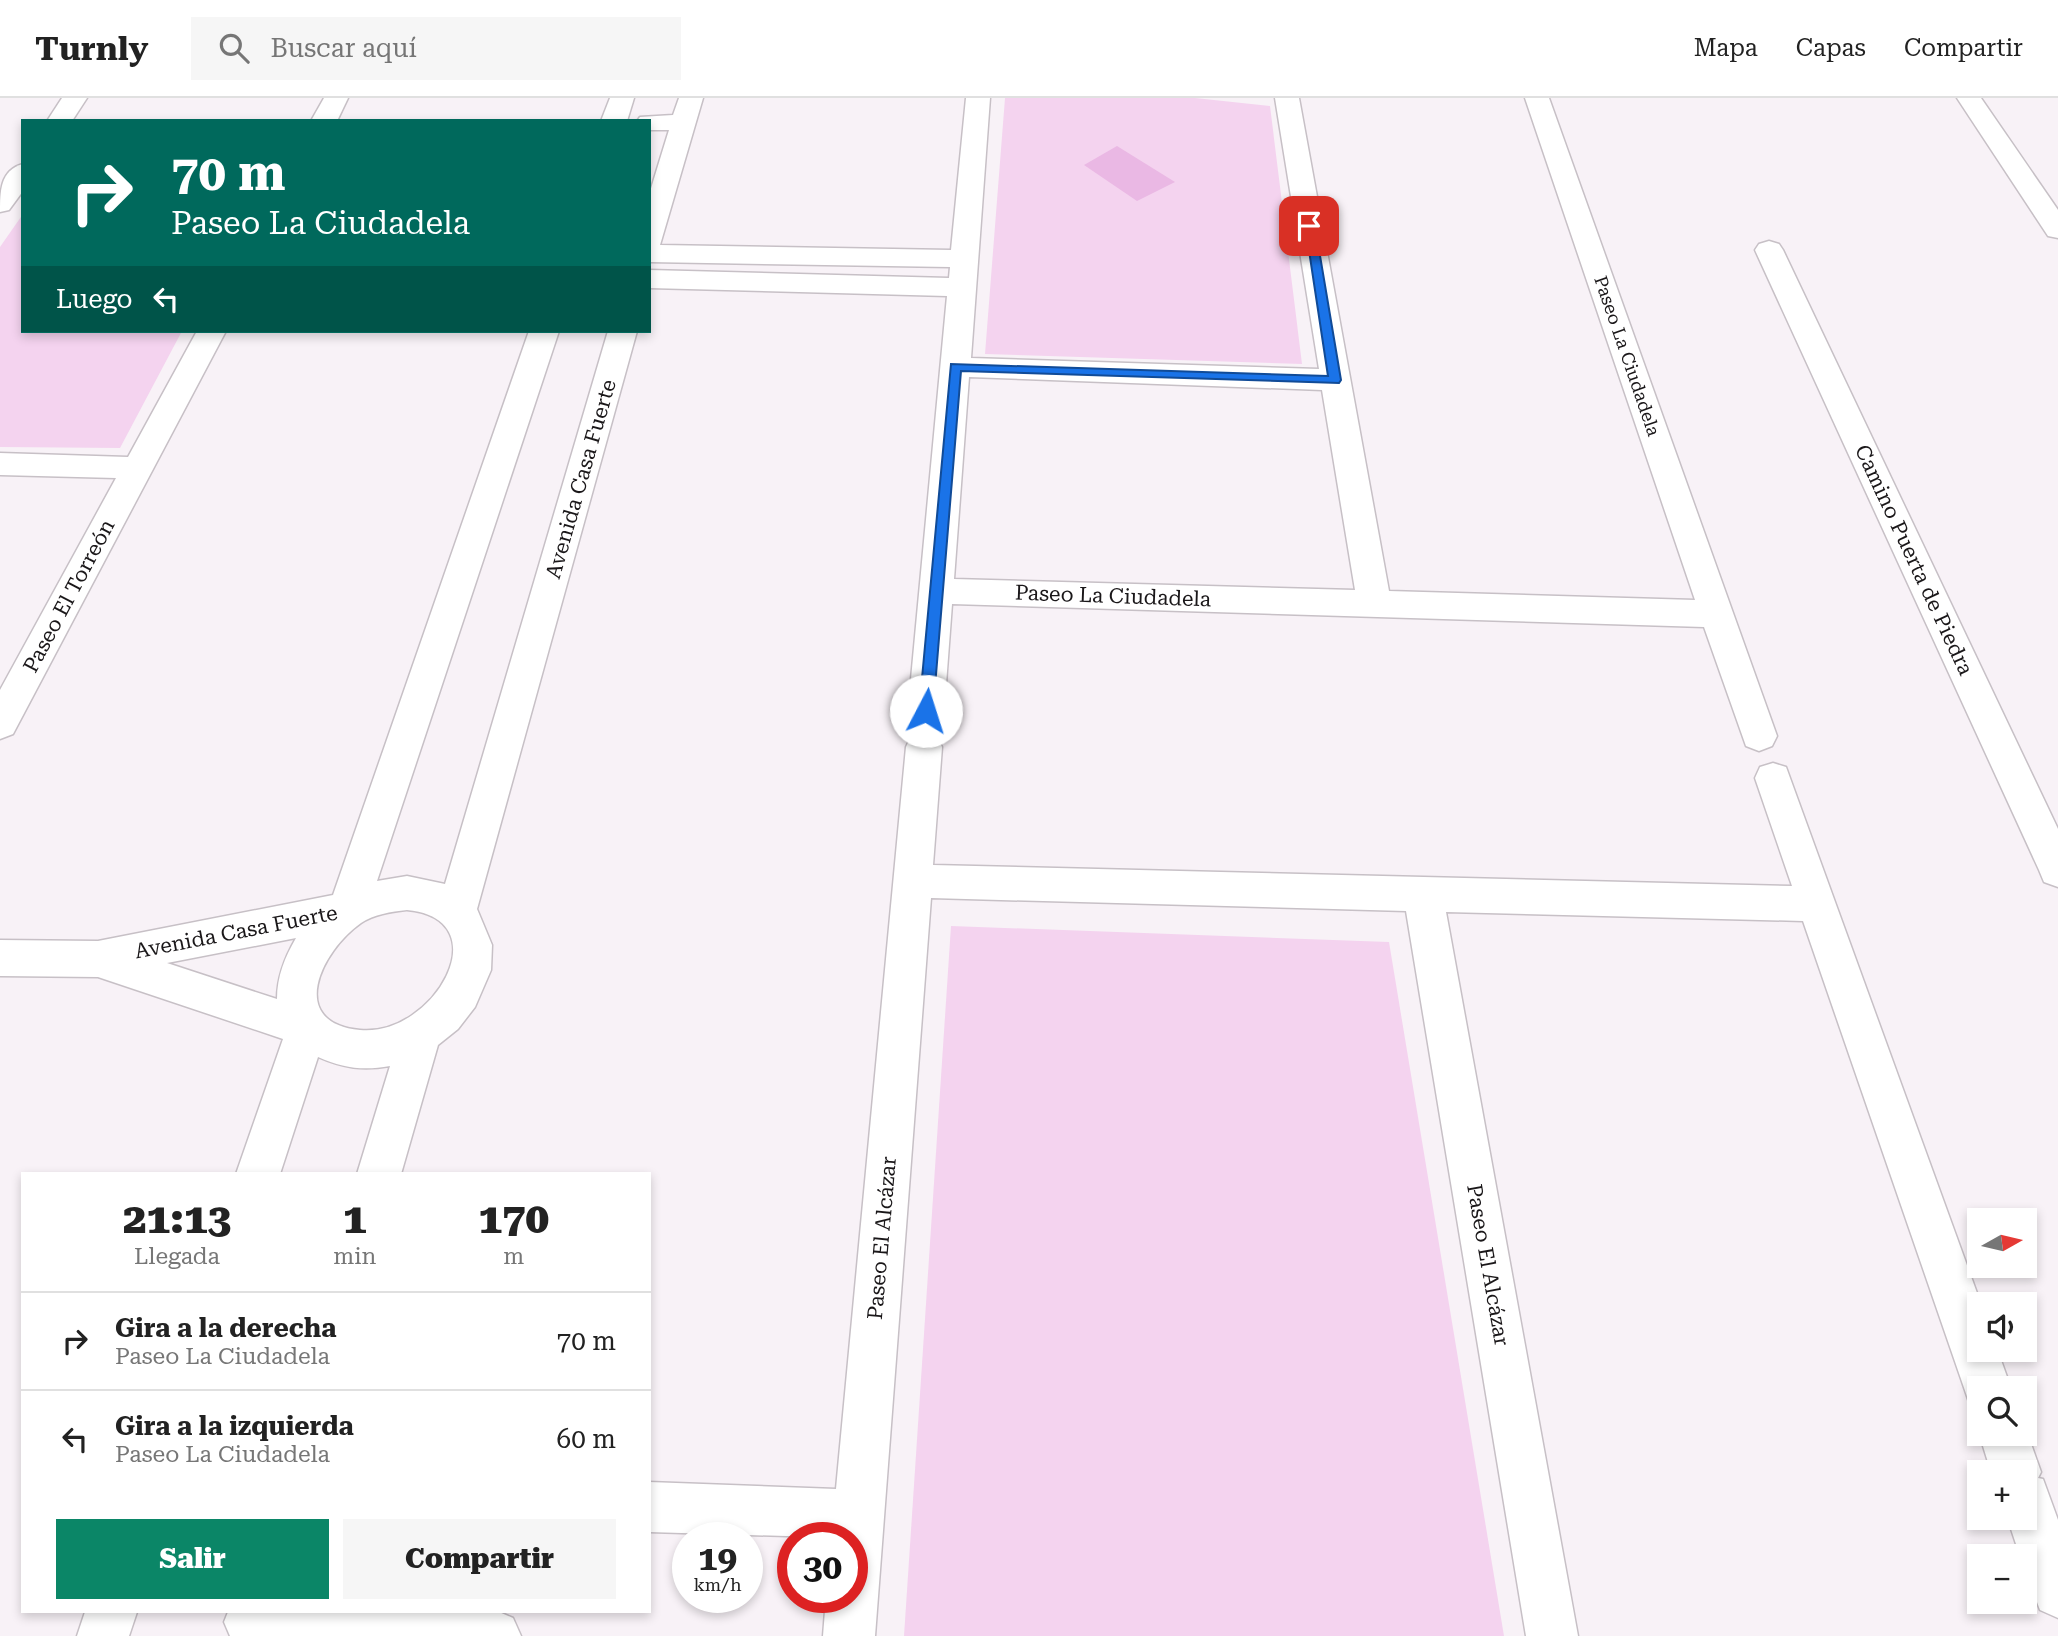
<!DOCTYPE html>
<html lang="es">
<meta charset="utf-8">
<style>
body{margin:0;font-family:"Roboto Serif",serif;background:#f6f6f6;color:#222;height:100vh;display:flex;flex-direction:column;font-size:26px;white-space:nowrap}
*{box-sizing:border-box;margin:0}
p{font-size:23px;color:#767676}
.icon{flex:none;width:38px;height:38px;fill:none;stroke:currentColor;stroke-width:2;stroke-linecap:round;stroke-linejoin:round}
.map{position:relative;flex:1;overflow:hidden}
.panel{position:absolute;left:21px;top:1074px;width:630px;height:441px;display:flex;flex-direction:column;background:#fff;border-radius:0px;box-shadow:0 4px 10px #0003}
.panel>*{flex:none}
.guide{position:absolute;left:21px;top:21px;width:630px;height:214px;border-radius:0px;box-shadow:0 4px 10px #0003;background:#00695c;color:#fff;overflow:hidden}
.needle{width:46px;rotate:82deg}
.tools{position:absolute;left:1967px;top:1110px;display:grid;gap:14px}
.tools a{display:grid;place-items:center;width:70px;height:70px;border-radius:0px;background:#fff;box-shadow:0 4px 10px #0003;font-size:35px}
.speed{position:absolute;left:672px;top:1424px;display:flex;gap:14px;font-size:35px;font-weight:700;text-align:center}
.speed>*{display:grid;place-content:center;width:91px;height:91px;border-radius:50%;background:#fff;box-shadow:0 4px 10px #0003;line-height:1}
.speed small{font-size:18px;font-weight:400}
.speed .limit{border:10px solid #d22;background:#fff;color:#111}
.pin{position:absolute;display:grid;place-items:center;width:60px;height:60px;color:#fff;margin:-30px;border-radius:14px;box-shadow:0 4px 10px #0006}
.me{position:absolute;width:77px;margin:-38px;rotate:5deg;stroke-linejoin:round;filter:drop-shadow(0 0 5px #0008)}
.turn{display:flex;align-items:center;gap:24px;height:147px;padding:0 35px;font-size:32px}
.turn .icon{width:91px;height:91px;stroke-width:2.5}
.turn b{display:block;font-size:49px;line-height:60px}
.then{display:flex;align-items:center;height:66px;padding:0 35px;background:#0003;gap:14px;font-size:26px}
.eta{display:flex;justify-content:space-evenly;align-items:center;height:119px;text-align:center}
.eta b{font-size:42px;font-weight:800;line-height:49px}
.cta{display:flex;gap:14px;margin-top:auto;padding:14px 35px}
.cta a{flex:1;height:80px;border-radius:0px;background:#0b8667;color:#fff;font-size:28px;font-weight:800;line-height:80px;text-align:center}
.cta a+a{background:#f6f6f6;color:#222}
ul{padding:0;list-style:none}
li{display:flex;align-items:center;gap:21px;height:98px;padding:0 35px;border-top:2px solid #e0e0e0}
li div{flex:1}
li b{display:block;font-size:26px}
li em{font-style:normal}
header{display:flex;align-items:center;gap:42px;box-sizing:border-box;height:98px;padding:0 35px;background:#fff;border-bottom:2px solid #e0e0e0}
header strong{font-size:33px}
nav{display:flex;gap:38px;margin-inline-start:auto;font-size:24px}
.search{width:490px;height:63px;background:#f6f6f6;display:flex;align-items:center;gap:18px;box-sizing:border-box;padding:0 24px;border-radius:0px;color:#767676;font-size:26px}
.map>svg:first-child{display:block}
</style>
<header>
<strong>Turnly</strong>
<div class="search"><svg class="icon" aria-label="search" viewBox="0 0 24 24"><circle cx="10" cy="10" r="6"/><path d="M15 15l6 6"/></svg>Buscar aquí</div>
<nav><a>Mapa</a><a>Capas</a><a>Compartir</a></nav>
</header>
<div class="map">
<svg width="2058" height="1538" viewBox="0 0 2058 1538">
<rect width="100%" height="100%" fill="#f8f2f7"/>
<g fill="#f4d3ef">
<path d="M1005 0H1195L1270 8 1302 266 985 256Z"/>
<path d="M23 116V233H182L120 350 0 349V149Z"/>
<path d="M951 828 1389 844 1504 1538H904Z"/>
</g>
<path fill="#eab8e4" d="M1117 48 1175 84 1137 103 1084 67Z"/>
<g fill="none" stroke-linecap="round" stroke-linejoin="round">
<g stroke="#c7c0c6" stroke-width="3">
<g id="minor">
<path d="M62 0H87L72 23H47Z"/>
<path d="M324 0H348L337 23H311Z"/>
<path d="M610 0H634L627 23H601Z"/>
<path d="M679 0H703L660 147 951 152 966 0H990L971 260 1319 271 1275 0H1299L1389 493 1695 502 1525 0H1549L1777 638 1772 648 1759 653 1746 648 1704 529 952 506 944 613 939 623 926 627 913 623 908 613 947 198 649 190V172L949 180 950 169 649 164V97L669 32H649V23H637L640 19 673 17ZM969 279 1322 292 1355 492 954 481Z"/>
<path d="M1957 0H1981L2058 112V140L2048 138Z"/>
<path d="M23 66V93L9 112 0 114C0 94 0 72 23 66Z"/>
<path d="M1769 143 1779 146 1783 152 2058 731V789L2044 784 2039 772 1755 152 1759 146Z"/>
<path d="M197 233H226L13 636 0 641V592L116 380 0 377V355L128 359Z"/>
<path d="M529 233H559L377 783 407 778 445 786 608 233H637L477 811 492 847 491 872 475 909 458 931 438 947 401 1076H357L390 968C363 973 343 970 318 959L280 1076H236L283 941 98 879 0 878V842L98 843 333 797ZM407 812C501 821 434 939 360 932 286 925 321 853 361 825 374 816 391 814 407 812ZM296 840C285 859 277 878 277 901L167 865Z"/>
<path d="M924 634 937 638 942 649 933 767 1792 788 1755 680 1760 669 1773 665 1786 669 1981 1206 1979 1251H1997L2011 1290H1979V1311L1970 1307 1803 823 1446 814 1578 1538H1526L1406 813 931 800 875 1538H823L826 1500H852V1440L649 1434V1384L836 1391 906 649 911 638Z"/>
<path d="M2025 1329 2041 1374 2038 1380 2043 1381 2058 1422V1520L2040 1512 2025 1472V1458H2020L2007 1419H2025V1374H1991L1979 1335H2025Z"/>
<path d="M85 1514H137L129 1538H77Z"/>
<path d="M228 1514H499L513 1520 521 1538H230L224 1524Z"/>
</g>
</g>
<use href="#minor" fill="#fff" fill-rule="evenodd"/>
</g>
<path fill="#1a73e8" stroke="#114b97" stroke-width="2" d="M1305 126 1315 128 1341 282 1339 285 961 273 933 613 926 619 921 617 919 613 951 266 1328 278Z"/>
<g text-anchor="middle" stroke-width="5" stroke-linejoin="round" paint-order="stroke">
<g font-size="18" fill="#1a1719" stroke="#fff">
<text transform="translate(1627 258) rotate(71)" y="6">Paseo La Ciudadela</text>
</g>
<g font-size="21" fill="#1a1719" stroke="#fff">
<text transform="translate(581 381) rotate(-74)" y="7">Avenida Casa Fuerte</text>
<text transform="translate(1914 462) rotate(65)" y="7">Camino Puerta de Piedra</text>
<text transform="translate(69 498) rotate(-62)" y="7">Paseo El Torreón</text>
<text transform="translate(1113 498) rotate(2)" y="7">Paseo La Ciudadela</text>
<text transform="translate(236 834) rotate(-11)" y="7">Avenida Casa Fuerte</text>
<text transform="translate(882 1140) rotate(-85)" y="7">Paseo El Alcázar</text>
<text transform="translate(1488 1167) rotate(80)" y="7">Paseo El Alcázar</text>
</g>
</g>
</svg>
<div class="tools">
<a><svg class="needle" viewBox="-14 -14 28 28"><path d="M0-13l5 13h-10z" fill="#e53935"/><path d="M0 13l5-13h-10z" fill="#767676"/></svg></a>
<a><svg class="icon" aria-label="sound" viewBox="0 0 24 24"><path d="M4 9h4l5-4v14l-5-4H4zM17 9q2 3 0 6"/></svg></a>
<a><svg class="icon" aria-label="search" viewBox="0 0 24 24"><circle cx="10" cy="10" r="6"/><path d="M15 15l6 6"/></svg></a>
<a>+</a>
<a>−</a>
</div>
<div class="speed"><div>19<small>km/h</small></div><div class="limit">30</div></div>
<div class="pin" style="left:1309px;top:128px;background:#d93025"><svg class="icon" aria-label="arrive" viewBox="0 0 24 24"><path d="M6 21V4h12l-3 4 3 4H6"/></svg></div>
<svg class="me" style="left:926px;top:613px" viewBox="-20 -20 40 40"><circle r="19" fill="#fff"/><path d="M0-13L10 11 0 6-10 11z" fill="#1a73e8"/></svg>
<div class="guide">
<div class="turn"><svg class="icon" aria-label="right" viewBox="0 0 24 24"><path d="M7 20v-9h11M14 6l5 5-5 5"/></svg><div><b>70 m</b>Paseo La Ciudadela</div></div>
<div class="then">Luego<svg class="icon" aria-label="left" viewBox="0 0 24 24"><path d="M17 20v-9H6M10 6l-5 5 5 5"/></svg></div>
</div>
<section class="panel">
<div class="eta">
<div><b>21:13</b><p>Llegada</p></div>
<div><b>1</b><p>min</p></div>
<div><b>170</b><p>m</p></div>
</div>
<ul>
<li><svg class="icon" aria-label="right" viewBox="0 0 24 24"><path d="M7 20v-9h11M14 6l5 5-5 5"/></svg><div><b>Gira a la derecha</b><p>Paseo La Ciudadela</p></div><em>70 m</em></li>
<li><svg class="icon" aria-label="left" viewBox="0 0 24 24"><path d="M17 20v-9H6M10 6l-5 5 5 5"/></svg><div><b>Gira a la izquierda</b><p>Paseo La Ciudadela</p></div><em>60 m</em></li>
</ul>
<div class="cta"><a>Salir</a><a>Compartir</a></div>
</section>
</div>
